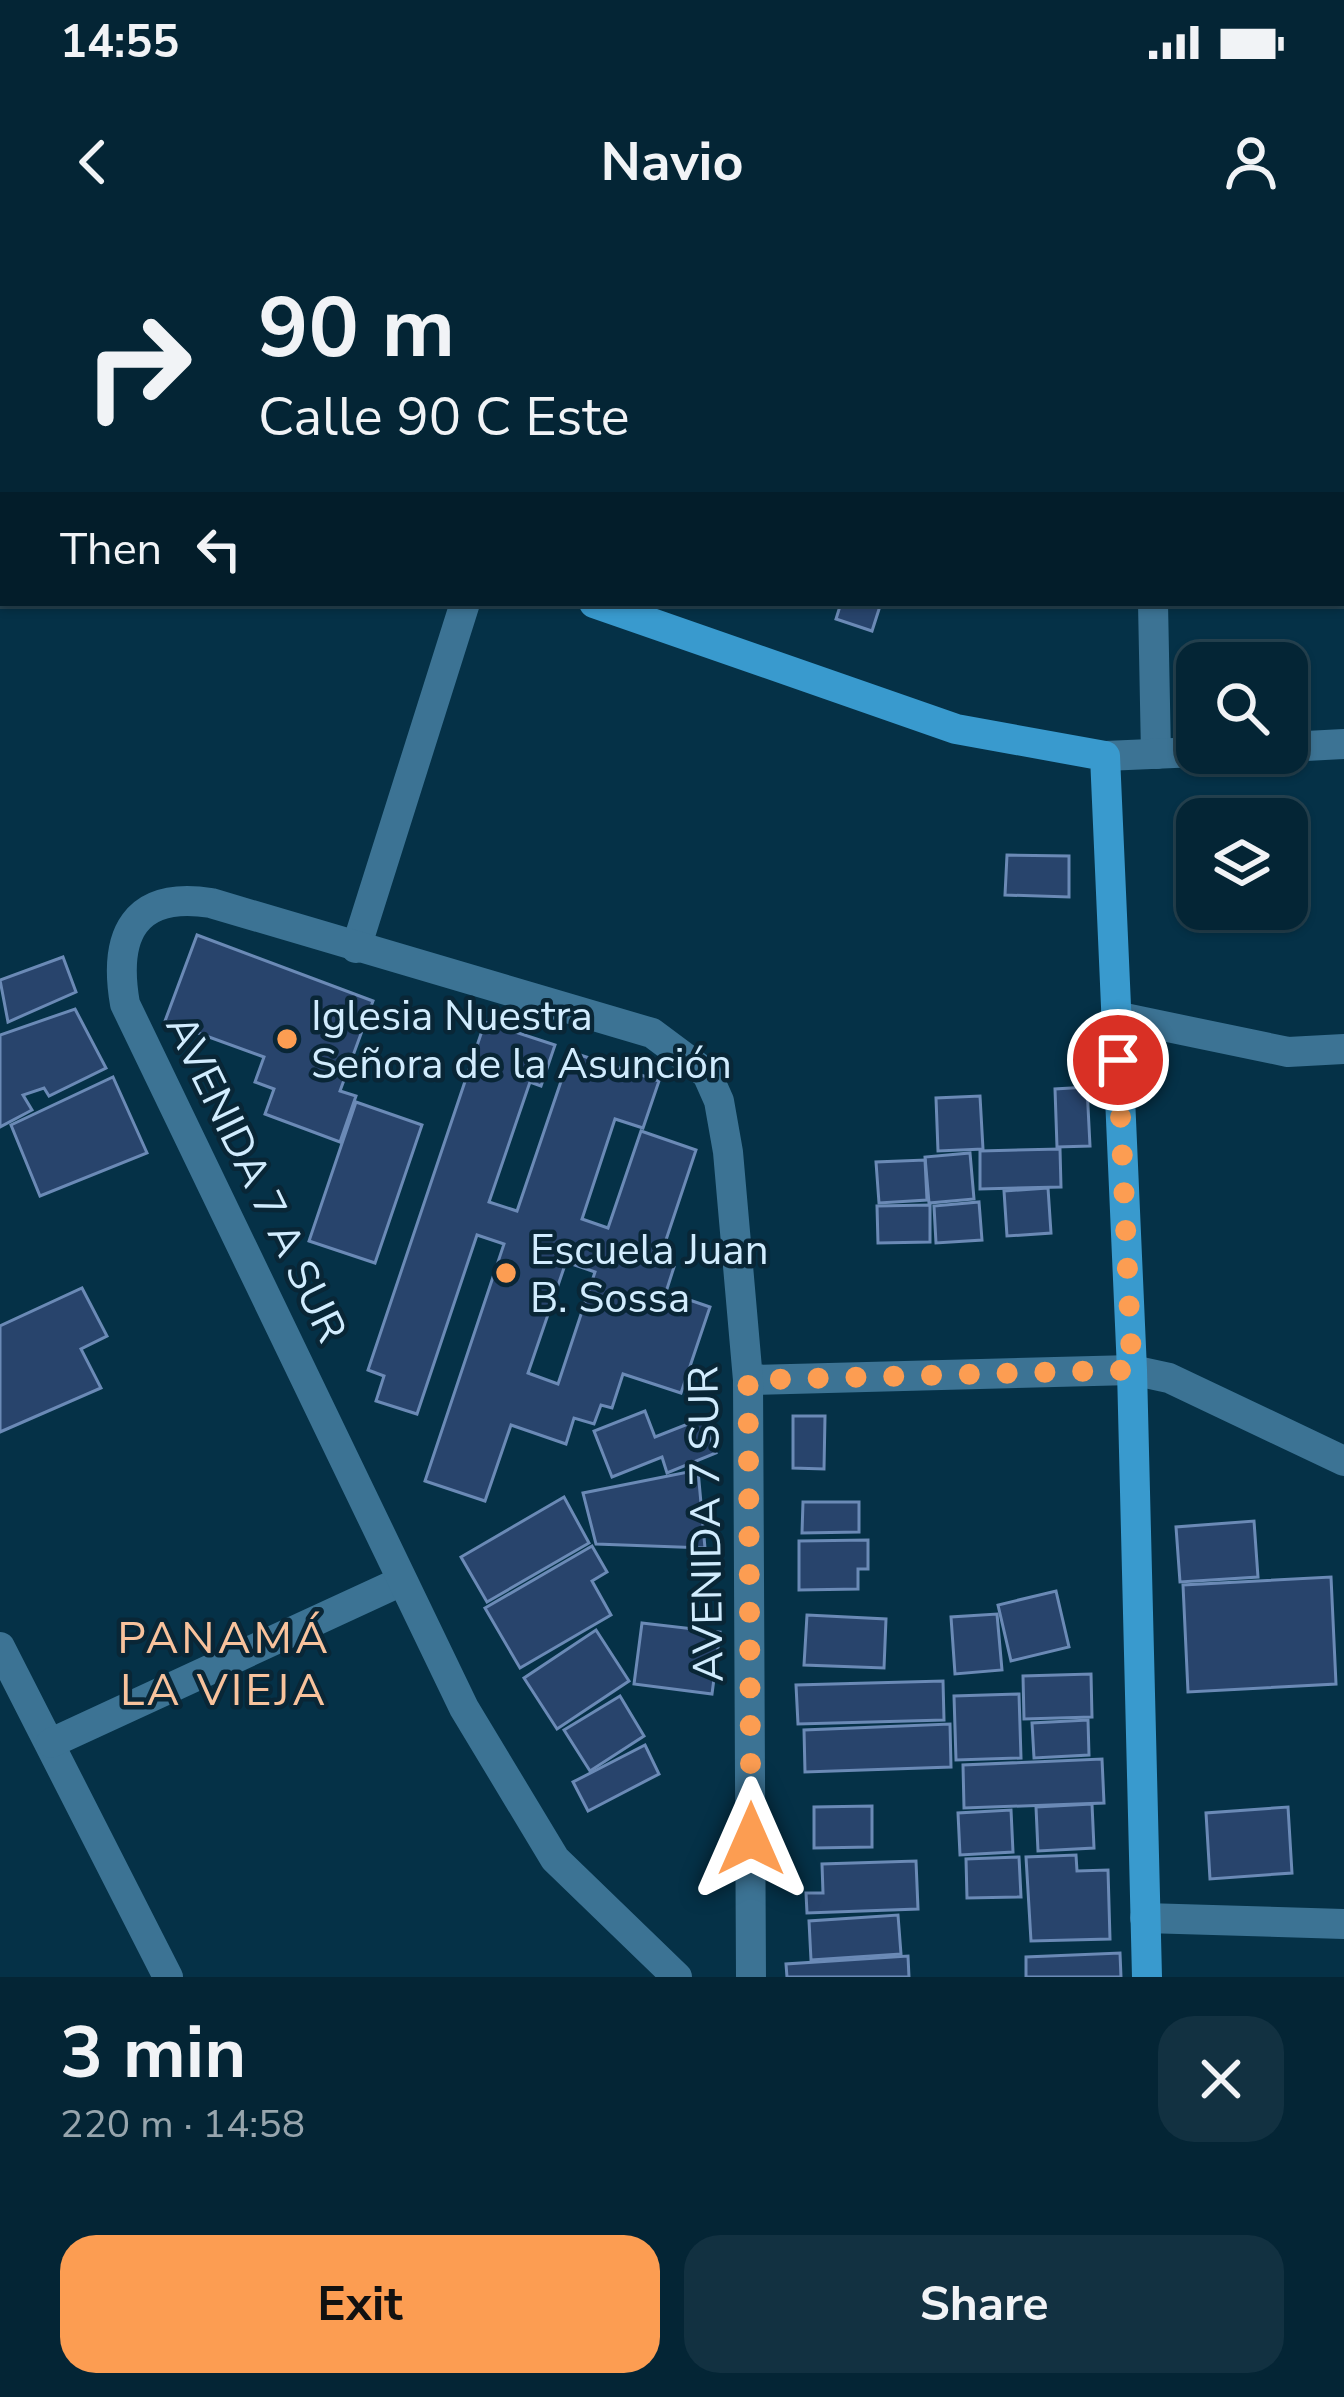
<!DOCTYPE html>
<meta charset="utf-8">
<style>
body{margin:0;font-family:"Nunito Sans",sans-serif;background:#123141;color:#f1f3f6;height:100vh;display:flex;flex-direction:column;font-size:45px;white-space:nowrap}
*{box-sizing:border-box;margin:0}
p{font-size:39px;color:#97a5ad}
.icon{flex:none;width:66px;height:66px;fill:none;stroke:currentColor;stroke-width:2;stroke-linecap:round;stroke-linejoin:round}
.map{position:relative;height:1737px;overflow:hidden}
.details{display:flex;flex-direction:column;background:#042535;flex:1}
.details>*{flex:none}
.banner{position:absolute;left:0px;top:0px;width:1344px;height:366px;box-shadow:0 3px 9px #0004,0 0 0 3px #254250;background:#042535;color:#f1f3f6;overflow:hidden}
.fabs{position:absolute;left:1176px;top:402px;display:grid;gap:24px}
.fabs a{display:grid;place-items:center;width:132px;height:132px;border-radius:24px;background:#042535;box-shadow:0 3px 9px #0004,0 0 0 3px #254250;font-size:60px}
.pin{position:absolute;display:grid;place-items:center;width:102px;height:102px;color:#fff;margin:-51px;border:6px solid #fff;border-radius:50%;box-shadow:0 3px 12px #0007}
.me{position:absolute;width:132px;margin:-66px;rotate:0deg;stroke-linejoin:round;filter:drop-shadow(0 0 9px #0008)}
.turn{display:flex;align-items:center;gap:42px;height:252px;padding:0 60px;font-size:54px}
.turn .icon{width:156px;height:156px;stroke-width:2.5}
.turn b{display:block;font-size:84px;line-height:102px}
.then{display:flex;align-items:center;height:114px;padding:0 60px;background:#0003;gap:24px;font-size:45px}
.round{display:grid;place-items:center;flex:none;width:126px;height:126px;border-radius:36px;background:#123141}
.overview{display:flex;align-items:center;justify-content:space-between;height:204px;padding:0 60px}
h1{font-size:72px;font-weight:700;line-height:90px}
.primary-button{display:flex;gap:24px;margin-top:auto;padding:24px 60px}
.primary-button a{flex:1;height:138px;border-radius:36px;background:#fc9d52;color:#111;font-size:48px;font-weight:700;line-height:138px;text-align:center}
.primary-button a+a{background:#123141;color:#f1f3f6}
.status{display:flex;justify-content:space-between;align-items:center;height:84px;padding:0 60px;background:#042535;direction:ltr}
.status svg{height:33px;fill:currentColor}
header{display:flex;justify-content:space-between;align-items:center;height:156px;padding:0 60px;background:#042535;font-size:54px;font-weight:700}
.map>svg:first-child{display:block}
</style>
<div class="status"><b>14:55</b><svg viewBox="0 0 49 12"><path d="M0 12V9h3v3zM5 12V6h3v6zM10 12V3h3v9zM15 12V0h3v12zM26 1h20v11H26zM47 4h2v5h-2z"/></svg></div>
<header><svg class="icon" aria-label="back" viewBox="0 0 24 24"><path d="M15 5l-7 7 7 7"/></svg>Navio<svg class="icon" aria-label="person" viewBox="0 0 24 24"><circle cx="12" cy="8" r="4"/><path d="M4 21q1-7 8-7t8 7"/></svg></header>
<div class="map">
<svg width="1344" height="1737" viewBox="0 0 1344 1737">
<rect width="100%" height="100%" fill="#053147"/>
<g fill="#28446c" stroke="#6b8ab6" stroke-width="3" fill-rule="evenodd">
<path d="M841 363H881L872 391 836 379Z"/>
<path d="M1007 615 1069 616V657L1005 655Z"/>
<path d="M197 695 373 761 340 851 356 856 340 902 265 874 274 849 255 842 264 817 165 781Z"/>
<path d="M63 717 76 752 8 782 0 740Z"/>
<path d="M75 769 106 828 49 856 44 848 23 855 32 870 0 887V795Z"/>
<path d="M485 782 555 805 541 846 530 842 489 962 517 971 571 812 659 841 643 888 615 879 582 979 608 988 641 891 696 910 659 1021 674 1027 666 1052 710 1067 681 1153 623 1134 612 1168 601 1165 594 1184 574 1178 566 1204 511 1185 485 1261 425 1241 504 1004 477 995 417 1174 376 1161 384 1136 368 1130ZM566 1022 595 1032 558 1144 528 1133Z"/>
<path d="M113 837 147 913 40 956 11 885Z"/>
<path d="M1087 847 1090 906 1057 907 1055 849Z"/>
<path d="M980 856 983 909 938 911 936 858Z"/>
<path d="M356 862 422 885 375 1023 309 1001Z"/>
<path d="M1060 909 1061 947 980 949V911Z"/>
<path d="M970 913 974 959 929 963 925 917Z"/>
<path d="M925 920 927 960 879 963 876 922Z"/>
<path d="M1048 948 1051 993 1007 996 1004 951Z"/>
<path d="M979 962 982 1000 936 1003 934 966Z"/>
<path d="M930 965V1002L878 1003 877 966Z"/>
<path d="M82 1048 107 1096 81 1109 101 1148 0 1192V1086Z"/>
<path d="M645 1171 655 1197 703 1178 716 1213 667 1233 662 1217 612 1237 594 1191Z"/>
<path d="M793 1176H825L824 1229 793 1228Z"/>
<path d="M698 1230 705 1308 596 1304 583 1253Z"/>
<path d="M564 1257 589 1303 487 1362 461 1317Z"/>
<path d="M803 1262H859V1292L802 1293Z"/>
<path d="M1254 1281 1258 1337 1180 1342 1176 1287Z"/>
<path d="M868 1300V1329H858V1349L799 1350V1301Z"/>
<path d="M592 1306 607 1332 592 1341 611 1375 520 1428 485 1368Z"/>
<path d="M1331 1337 1336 1444 1188 1452 1183 1345Z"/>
<path d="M1056 1351 1069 1407 1011 1421 998 1365Z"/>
<path d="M997 1374 1002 1430 955 1434 951 1377Z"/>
<path d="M807 1375 886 1379 884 1428 804 1425Z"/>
<path d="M642 1383 720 1392 712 1454 634 1444Z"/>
<path d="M596 1390 629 1441 557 1489 524 1438Z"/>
<path d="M1091 1434 1092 1477 1024 1479 1023 1436Z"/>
<path d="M943 1441 944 1480 798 1484 796 1445Z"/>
<path d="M1019 1454 1021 1518 956 1520 954 1456Z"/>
<path d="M620 1456 644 1496 590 1531 564 1490Z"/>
<path d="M1088 1480 1089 1515 1034 1518 1032 1483Z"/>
<path d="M950 1484 951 1527 805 1532 804 1490Z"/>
<path d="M645 1505 659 1534 588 1571 573 1542Z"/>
<path d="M1102 1519 1104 1563 964 1568 963 1525Z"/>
<path d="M1092 1564 1094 1608 1038 1611 1036 1567Z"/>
<path d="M872 1566V1607L814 1608V1567Z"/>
<path d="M1288 1567 1292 1633 1210 1639 1206 1573Z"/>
<path d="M1011 1570 1013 1612 960 1615 958 1573Z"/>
<path d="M1076 1615 1077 1631 1108 1630 1110 1699 1031 1701 1026 1617Z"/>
<path d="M1019 1617 1021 1657 967 1658 966 1619Z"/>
<path d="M916 1621 918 1669 807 1673 806 1653H823L822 1624Z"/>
<path d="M898 1675 901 1714 811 1720 809 1681Z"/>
<path d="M1120 1713 1121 1737H1026V1717Z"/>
<path d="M908 1716 909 1737H787L786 1724Z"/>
</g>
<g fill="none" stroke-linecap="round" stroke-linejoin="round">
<path stroke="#486e83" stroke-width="6" stroke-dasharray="6 9" stroke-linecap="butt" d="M1341 266H1344"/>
<g stroke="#3c7394" stroke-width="30">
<path d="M1144 0V3"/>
<path d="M1341 69 1344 68"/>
<path d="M0 307 3 306"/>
<path d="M1153 363 1156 514"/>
<path d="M1287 507 1344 504"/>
<path d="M1105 516 1197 512"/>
<path d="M356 708 465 363"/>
<path d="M1115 776 1288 812 1344 809"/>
<path d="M748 1140 1132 1130 1169 1138 1344 1221"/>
<path d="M0 1407 168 1737"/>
<path d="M51 1503 402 1341"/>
<path d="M1145 1678 1344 1684"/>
<path d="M677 1737 555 1619 464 1468 125 764C113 695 134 651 211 663L652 793 707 834 719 861 728 912 748 1140 751 1737"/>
</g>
<g stroke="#399ace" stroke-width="30">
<path d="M521 0V3"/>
<path d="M594 363 956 489 1105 516 1132 1130 1147 1737"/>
</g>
</g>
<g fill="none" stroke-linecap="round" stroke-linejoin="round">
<path stroke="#fc9d52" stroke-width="21" stroke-dasharray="0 37.8" d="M751 1599 748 1140 1132 1130 1118 820"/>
</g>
<g fill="#fc9d52" stroke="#092636" stroke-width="4.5">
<circle cx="287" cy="799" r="12"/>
<circle cx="506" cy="1033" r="12"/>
</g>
<g text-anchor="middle" stroke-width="9" stroke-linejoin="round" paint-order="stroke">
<g font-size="42" fill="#d1ecfe" stroke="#092636" text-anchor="start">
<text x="311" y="790">Iglesia Nuestra<tspan x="311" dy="48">Señora de la Asunción</tspan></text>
<text x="530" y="1024">Escuela Juan<tspan x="530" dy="48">B. Sossa</tspan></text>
</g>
<g font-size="42" fill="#d1ecfe" stroke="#092636">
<text transform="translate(257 938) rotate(64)" y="15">AVENIDA 7 A SUR</text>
<text transform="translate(705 1284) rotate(-91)" y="15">AVENIDA 7 SUR</text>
</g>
<g font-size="45" letter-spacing="3" fill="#f8c29c" stroke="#092636">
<text x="224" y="1413">PANAMÁ<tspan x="224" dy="52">LA VIEJA</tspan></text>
</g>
</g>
</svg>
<div class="fabs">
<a><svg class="icon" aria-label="search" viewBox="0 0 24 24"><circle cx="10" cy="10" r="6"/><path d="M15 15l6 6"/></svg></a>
<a><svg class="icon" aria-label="layers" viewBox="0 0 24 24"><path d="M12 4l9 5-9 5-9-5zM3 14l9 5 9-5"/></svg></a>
</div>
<div class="pin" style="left:1118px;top:820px;background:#d93025"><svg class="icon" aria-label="arrive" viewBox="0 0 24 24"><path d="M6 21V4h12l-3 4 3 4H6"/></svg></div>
<svg class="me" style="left:751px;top:1599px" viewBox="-20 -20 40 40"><path d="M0-17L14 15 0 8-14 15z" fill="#fc9d52" stroke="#fff" stroke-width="4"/></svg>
<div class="banner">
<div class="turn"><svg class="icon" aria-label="right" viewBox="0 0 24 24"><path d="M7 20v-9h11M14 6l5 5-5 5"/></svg><div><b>90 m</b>Calle 90 C Este</div></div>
<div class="then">Then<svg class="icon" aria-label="left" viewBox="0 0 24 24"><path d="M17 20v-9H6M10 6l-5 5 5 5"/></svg></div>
</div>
</div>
<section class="details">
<div class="overview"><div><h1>3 min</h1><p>220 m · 14:58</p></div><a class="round"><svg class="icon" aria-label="close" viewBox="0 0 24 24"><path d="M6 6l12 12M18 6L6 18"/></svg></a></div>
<div class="primary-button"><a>Exit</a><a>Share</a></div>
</section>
